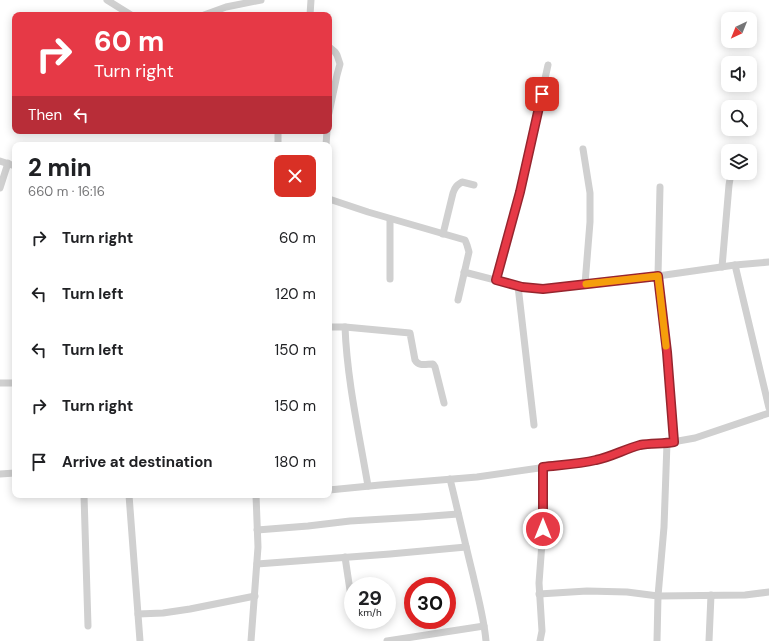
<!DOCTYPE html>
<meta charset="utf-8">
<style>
body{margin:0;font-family:"DM Sans",sans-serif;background:#f6f6f6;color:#202124;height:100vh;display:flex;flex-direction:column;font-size:15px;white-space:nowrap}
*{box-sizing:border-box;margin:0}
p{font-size:13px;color:#757577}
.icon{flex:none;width:22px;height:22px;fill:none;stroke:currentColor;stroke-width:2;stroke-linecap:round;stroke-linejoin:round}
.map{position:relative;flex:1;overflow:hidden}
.drawer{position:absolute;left:12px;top:142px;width:320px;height:356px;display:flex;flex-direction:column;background:#fff;border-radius:8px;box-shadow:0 2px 10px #0003}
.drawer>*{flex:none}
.top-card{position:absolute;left:12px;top:12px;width:320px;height:122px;border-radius:8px;box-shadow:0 2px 10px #0003;background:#e63946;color:#fff;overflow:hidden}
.needle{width:26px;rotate:223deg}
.fabs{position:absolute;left:721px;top:12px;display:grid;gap:8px}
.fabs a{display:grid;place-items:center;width:36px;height:36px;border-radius:8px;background:#fff;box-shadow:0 2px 10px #0003;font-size:20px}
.speed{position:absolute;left:344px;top:577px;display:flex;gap:8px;font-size:20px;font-weight:700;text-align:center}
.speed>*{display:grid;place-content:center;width:52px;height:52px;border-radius:50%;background:#fff;box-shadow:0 2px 10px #0003;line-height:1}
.speed small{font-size:10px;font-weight:400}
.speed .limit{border:6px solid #d22;background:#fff;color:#111}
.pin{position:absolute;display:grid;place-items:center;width:34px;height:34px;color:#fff;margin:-17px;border-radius:8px;box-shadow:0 2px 6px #0006}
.me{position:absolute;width:44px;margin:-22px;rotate:0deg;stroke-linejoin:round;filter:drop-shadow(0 0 3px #0008)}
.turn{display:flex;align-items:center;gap:14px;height:84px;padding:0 16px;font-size:18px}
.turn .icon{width:52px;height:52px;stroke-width:2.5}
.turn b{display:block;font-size:28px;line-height:34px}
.then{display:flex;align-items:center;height:38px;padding:0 16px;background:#0003;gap:8px;font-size:15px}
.round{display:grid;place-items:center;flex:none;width:42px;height:42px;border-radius:8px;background:#f6f6f6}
.headline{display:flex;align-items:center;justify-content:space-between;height:68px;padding:0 16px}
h1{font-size:24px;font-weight:800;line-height:30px}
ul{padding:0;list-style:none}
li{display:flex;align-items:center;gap:12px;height:56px;padding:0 16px}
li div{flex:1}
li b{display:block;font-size:15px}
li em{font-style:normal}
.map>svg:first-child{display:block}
</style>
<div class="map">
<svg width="769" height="641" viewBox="0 0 769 641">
<rect width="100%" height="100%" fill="#fff"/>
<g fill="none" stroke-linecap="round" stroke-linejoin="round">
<g stroke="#d0d0d0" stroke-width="7">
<path d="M107 0 131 15"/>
<path d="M204 15 226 7 261 0"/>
<path d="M310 15 311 0"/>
<path d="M329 47 335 52 337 55 340 64 337 75 329 113"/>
<path d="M278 131V145"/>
<path d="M326 145 327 131"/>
<path d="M583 149 590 193V222L585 284"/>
<path d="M737 151V149"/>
<path d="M0 161 15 166"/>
<path d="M660 187 658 276 667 352 674 442"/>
<path d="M0 188 8 163"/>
<path d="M329 199 368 212 465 240 467 245 469 252 458 300"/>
<path d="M390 219V279"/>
<path d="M443 234 453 193C455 187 457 185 462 182L474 185"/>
<path d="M735 265 769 408"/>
<path d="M722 267 729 185 731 173"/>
<path d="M464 272 522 287 543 289 658 276 735 265 769 262"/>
<path d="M496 280 520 192 548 65"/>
<path d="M518 286 534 425"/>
<path d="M329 327H345L410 333 415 360C419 367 426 364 433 364L435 367 444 403"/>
<path d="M345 327C347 380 359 433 368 486"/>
<path d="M0 383H15"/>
<path d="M0 474 15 473"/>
<path d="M450 479C458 511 465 543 473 575 478 597 484 618 486 641"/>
<path d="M329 490 380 485 477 477 595 460 609 456 642 445 667 443 695 438 769 413"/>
<path d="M84 495 88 626"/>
<path d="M129 495 140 641"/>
<path d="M257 530 308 526 350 521 419 517 458 514"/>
<path d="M345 557 351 597"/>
<path d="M257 564 390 554 466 547"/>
<path d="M539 594 587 591 627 592 658 596 745 595 769 592"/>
<path d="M138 614 163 613 190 609 255 596"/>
<path d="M251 641 258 547 256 495"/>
<path d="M387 641 484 626"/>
<path d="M540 641 542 631 539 583 543 529V467"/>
<path d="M657 641 658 596 664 527 667 443"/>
<path d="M709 641 711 595"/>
</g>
</g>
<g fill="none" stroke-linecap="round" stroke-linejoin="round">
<g stroke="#96252e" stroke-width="10">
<path id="route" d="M542 94 520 192 496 280 522 287 543 289 658 276 667 352 674 442C663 444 651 443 640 445 625 449 611 457 596 460 579 464 560 465 543 467V529"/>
</g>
<use href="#route" stroke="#e63946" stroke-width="7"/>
<path stroke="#f59e0b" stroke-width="7" d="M586 284 658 276 666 346"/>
</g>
</svg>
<div class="fabs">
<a><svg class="needle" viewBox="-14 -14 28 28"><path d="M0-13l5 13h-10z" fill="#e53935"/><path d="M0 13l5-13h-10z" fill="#757577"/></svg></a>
<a><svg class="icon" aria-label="sound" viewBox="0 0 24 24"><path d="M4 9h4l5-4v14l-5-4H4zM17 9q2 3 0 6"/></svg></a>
<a><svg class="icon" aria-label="search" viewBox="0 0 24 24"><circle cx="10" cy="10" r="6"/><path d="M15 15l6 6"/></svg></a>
<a><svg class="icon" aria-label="layers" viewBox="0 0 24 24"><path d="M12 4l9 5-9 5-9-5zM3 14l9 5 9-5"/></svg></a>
</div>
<div class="speed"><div>29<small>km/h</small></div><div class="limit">30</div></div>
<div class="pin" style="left:542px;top:94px;background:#d93025"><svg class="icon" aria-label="arrive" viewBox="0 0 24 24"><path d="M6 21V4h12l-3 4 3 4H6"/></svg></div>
<svg class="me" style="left:543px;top:529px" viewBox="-20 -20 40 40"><circle r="17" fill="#e63946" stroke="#fff" stroke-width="3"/><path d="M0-11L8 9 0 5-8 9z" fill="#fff"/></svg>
<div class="top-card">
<div class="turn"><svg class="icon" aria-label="right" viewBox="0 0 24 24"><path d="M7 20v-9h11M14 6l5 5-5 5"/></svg><div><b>60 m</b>Turn right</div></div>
<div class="then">Then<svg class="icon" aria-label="left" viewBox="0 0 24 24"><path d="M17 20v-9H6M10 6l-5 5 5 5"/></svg></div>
</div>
<section class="drawer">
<div class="headline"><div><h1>2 min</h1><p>660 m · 16:16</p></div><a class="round" style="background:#d93025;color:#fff"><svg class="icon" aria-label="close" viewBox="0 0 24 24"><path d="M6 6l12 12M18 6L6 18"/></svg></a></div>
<ul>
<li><svg class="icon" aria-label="right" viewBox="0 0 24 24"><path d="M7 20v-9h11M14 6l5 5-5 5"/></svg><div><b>Turn right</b></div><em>60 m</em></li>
<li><svg class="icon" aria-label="left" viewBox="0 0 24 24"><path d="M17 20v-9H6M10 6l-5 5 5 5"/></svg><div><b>Turn left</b></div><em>120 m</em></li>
<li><svg class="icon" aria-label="left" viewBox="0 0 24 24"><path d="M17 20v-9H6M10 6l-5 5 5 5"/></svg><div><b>Turn left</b></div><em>150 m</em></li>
<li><svg class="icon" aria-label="right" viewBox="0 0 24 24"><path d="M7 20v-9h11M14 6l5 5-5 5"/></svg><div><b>Turn right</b></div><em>150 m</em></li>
<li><svg class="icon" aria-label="arrive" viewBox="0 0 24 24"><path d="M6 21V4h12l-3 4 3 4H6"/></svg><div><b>Arrive at destination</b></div><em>180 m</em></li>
</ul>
</section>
</div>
